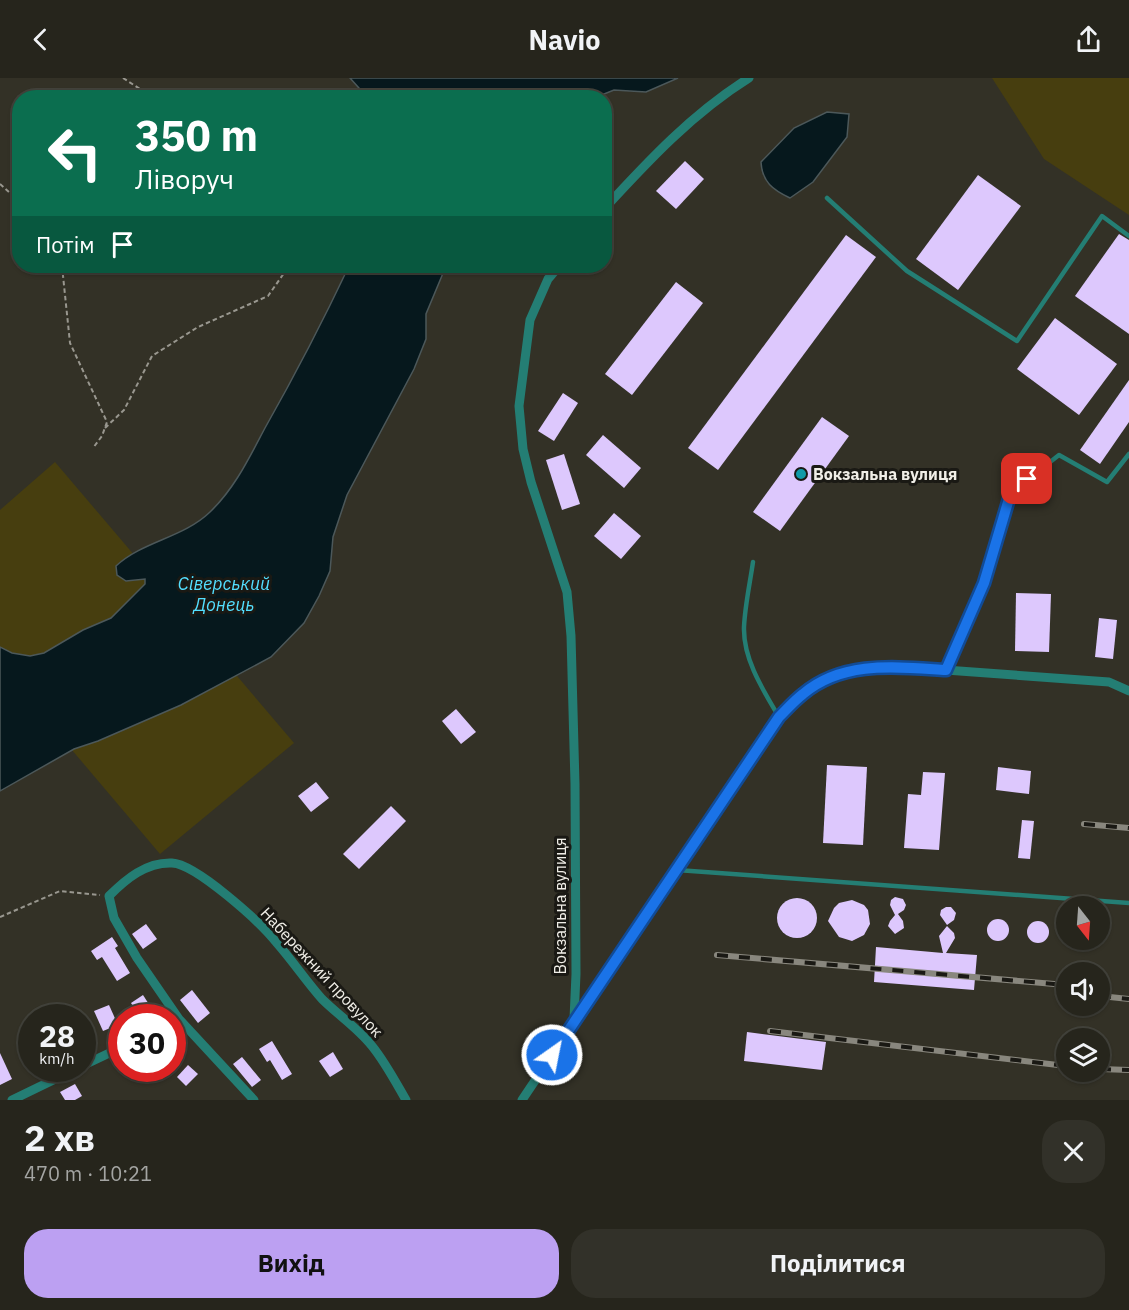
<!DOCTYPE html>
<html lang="uk">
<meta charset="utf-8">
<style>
body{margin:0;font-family:"IBM Plex Sans",sans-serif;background:#323129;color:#f1f3f6;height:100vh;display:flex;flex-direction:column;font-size:22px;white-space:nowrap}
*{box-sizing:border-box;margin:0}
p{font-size:20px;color:#a4a5a3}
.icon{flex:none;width:33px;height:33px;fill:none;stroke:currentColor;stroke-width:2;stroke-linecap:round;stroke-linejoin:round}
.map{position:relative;height:1022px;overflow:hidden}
.drawer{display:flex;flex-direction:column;background:#26251c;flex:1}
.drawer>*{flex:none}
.guide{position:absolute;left:12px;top:12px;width:600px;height:183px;border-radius:24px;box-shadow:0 2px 4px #0004,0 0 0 2px #42423b;background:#0b6e4f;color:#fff;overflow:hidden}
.needle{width:39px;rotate:163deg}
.fabs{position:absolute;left:1056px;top:818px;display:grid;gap:12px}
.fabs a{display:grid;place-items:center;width:54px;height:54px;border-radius:50%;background:#26251c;box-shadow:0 2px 4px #0004,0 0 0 2px #42423b;font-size:30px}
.speed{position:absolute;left:18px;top:926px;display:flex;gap:12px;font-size:30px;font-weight:700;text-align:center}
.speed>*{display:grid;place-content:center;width:78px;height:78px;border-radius:50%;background:#26251c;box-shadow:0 2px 4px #0004,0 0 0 2px #42423b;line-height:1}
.speed small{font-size:15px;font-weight:400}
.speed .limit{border:9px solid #d22;background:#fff;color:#111}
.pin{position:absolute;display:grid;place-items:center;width:51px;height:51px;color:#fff;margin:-26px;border-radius:12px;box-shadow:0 3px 9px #0006}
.me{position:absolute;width:66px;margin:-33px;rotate:33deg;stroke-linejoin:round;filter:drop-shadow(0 0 4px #0008)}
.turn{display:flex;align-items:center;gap:21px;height:126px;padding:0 24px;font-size:27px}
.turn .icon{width:78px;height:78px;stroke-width:2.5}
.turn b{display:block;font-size:42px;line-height:51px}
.then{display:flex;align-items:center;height:57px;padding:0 24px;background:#0003;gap:12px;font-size:22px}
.round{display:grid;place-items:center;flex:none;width:63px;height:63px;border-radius:24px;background:#323129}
.headline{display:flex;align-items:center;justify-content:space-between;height:102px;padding:0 24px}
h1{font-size:36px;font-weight:700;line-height:45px}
.primary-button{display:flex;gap:12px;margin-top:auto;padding:12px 24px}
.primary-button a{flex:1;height:69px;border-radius:24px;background:#bca0f2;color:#111;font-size:24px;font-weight:700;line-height:69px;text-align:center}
.primary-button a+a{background:#323129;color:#f1f3f6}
header{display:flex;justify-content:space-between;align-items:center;height:78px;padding:0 24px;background:#26251c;font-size:27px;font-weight:700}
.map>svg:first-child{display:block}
</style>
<header><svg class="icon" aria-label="back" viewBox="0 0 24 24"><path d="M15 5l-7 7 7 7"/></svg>Navio<svg class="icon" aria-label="share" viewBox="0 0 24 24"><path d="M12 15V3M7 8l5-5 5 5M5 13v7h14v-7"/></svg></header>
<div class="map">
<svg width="1129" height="1022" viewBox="0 0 1129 1022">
<rect width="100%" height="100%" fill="#333126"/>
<g fill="#473e0f">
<path d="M992 0H1129V137L1044 81Z"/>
<path d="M55 384 294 665 160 776 0 587V432Z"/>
</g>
<g fill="#06181d" stroke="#4c585a" stroke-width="1.5">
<path d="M350 0H678L646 14 614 12 594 20 367 19Z"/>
<path d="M827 34 849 36 847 59 813 104 790 120C773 112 762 104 761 84L794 50Z"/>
<path d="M349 188H446L426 236V261L414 291 347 417 333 459 330 493 319 518 304 545 271 579 181 627 98 663 74 671 0 713V569L12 575 30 578 44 575 83 552 111 540 145 506V501L126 503 117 497 116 488C143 463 183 460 210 434 235 410 249 380 265 350 295 297 323 243 349 188Z"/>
</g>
<g fill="#ddc8fd">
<path d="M685 83 704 101 676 131 656 113Z"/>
<path d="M978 97 1021 128 958 212 916 181Z"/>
<path d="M1119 156 1129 162V256L1075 218Z"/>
<path d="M846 157 876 179 718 392 688 370Z"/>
<path d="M676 204 703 225 632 317 605 296Z"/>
<path d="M1055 240 1117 286 1079 337 1017 291Z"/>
<path d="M1129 302V344L1100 386 1080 372Z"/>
<path d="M563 315 578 325 554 363 538 353Z"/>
<path d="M822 339 849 358 780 453 753 434Z"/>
<path d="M603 357 641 390 624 410 586 377Z"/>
<path d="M564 376 580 426 562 432 546 382Z"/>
<path d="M614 435 641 458 621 481 594 458Z"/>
<path d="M1016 515 1051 516 1049 574 1015 573Z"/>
<path d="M1099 540 1117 542 1113 581 1095 579Z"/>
<path d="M456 631 476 654 461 666 442 643Z"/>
<path d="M827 687 867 689 863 767 823 765Z"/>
<path d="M998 689 1031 693 1029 716 996 712Z"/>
<path d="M923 694 945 695 939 772 904 770 908 716 921 717Z"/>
<path d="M316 704 329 720 311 734 298 718Z"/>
<path d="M391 728 406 743 359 791 343 776Z"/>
<path d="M1022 742 1034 743 1030 781 1018 780Z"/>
<path d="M895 819 903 821 906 827 904 832 898 836 903 843 904 850 895 856 888 848 890 843 895 837 890 827 891 822Z"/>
<circle cx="797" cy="840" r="20"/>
<path d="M852 822 864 827 868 832 870 846 864 857 852 863 839 859 828 843 834 830 839 825Z"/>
<path d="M946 829H951L956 835 954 842 947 847 940 837 941 832Z"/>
<circle cx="998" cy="852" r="11"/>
<circle cx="1038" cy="854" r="11"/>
<path d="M146 846 157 861 143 871 132 856Z"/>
<path d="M947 848 954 855 955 860 946 875 977 877 974 912 874 904 876 869 943 875 939 858Z"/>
<path d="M112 859 118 868 115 870 130 895 117 903 102 879 97 882 91 873Z"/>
<path d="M192 912 210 935 198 945 180 922Z"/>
<path d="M143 917 152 931 140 939 131 925Z"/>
<path d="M109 927 118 947 103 953 94 933Z"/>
<path d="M747 954 826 964 822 992 744 983Z"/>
<path d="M272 963 292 996 282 1002 270 982 267 984 259 971Z"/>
<path d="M333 974 343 991 330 999 319 983Z"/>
<path d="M0 975 12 1001 0 1007Z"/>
<path d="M242 979 261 1002 252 1009 233 986Z"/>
<path d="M188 987 198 996 186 1008 177 999Z"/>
<path d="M75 1006 82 1018 75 1022H65L60 1014Z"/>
</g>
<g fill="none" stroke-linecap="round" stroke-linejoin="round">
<g stroke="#99978f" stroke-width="2" stroke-dasharray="4.5 3" stroke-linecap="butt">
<path d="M123 0 154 20"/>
<path d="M0 106 20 124"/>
<path d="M62 188 70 265 107 344 102 358 93 370"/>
<path d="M105 350 124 332 152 278 198 249 268 218 289 188"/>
<path d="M0 839 60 813 100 817"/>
</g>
<g stroke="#247e74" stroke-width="4.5">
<path d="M827 120 907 193 1017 263 1102 138 1129 158"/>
<path d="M753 484C750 505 745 527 744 549 743 581 763 612 779 639"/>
<path d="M946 592 984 505 1012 414 1059 377 1107 404 1129 376"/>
<path d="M677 792 1129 825"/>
</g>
<g stroke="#247e74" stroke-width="9">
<path d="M604 131C649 82 693 35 749 0"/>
<path d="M559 188 548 201 530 242 519 328 523 371 531 404 567 514 571 558 575 706 576 896 574 941"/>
<path d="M82 988 122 969"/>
<path d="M12 1022 78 990"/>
<path d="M254 1022 179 941 137 880 114 840 109 818C126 801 146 784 172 785 196 786 260 844 276 864 292 882 306 903 322 921 338 937 358 950 372 968 385 984 395 1003 406 1022"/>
<path d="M522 1022 779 639 804 615 832 598 861 590H918L1109 604 1129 613"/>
</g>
<g stroke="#89877e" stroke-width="6">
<g id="rail">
<path d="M1084 746 1129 750"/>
<path d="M717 877 1066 907"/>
<path d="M1100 918 1129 921"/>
<path d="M770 953 1066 988"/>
<path d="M1100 991 1129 992"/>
</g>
</g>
<use href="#rail" stroke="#1a1914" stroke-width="4" stroke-dasharray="11" stroke-linecap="butt"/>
</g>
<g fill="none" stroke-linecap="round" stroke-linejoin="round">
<g stroke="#114b97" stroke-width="15">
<path id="route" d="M552 977 779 639C787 631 794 623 803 616 843 582 897 589 946 592L984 505 1011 414 1027 401"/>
</g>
<use href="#route" stroke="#1a73e8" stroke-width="10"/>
</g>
<circle fill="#0f9aa8" stroke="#1a1914" stroke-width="2" cx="801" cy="396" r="6"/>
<g text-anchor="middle" stroke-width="6" stroke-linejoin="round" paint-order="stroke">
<g font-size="16" font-weight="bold" fill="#f0eee7" stroke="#1a1914" text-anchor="start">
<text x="813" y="402">Вокзальна вулиця</text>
</g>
<g font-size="16" fill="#f0eee7" stroke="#1a1914">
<text transform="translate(560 828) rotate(-90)" y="6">Вокзальна вулиця</text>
<text transform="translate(322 894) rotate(47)" y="6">Набережний провулок</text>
</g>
<g font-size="18" font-style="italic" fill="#53dfff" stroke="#1a1914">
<text x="224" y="512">Сіверський<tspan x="224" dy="21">Донець</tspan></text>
</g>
</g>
</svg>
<div class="fabs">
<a><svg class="needle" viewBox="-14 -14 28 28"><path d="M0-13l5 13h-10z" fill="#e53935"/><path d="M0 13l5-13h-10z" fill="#a4a5a3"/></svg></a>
<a><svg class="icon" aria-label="sound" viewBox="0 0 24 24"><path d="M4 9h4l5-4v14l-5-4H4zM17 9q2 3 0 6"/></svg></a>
<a><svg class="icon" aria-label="layers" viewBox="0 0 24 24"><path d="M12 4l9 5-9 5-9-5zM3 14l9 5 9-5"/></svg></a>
</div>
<div class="speed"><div>28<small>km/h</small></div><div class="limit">30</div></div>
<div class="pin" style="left:1027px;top:401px;background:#d93025"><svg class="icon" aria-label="arrive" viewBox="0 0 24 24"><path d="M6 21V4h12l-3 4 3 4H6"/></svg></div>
<svg class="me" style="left:552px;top:977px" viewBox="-20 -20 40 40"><circle r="17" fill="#1a73e8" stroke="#fff" stroke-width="3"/><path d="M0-11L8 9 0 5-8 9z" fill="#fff"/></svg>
<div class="guide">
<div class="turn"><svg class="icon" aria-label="left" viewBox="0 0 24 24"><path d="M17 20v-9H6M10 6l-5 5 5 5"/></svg><div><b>350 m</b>Ліворуч</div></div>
<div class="then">Потім<svg class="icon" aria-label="arrive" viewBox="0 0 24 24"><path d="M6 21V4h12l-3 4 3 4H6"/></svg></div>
</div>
</div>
<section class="drawer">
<div class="headline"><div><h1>2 хв</h1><p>470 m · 10:21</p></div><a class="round"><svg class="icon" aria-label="close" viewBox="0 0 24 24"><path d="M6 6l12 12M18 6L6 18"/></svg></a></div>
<div class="primary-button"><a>Вихід</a><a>Поділитися</a></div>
</section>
